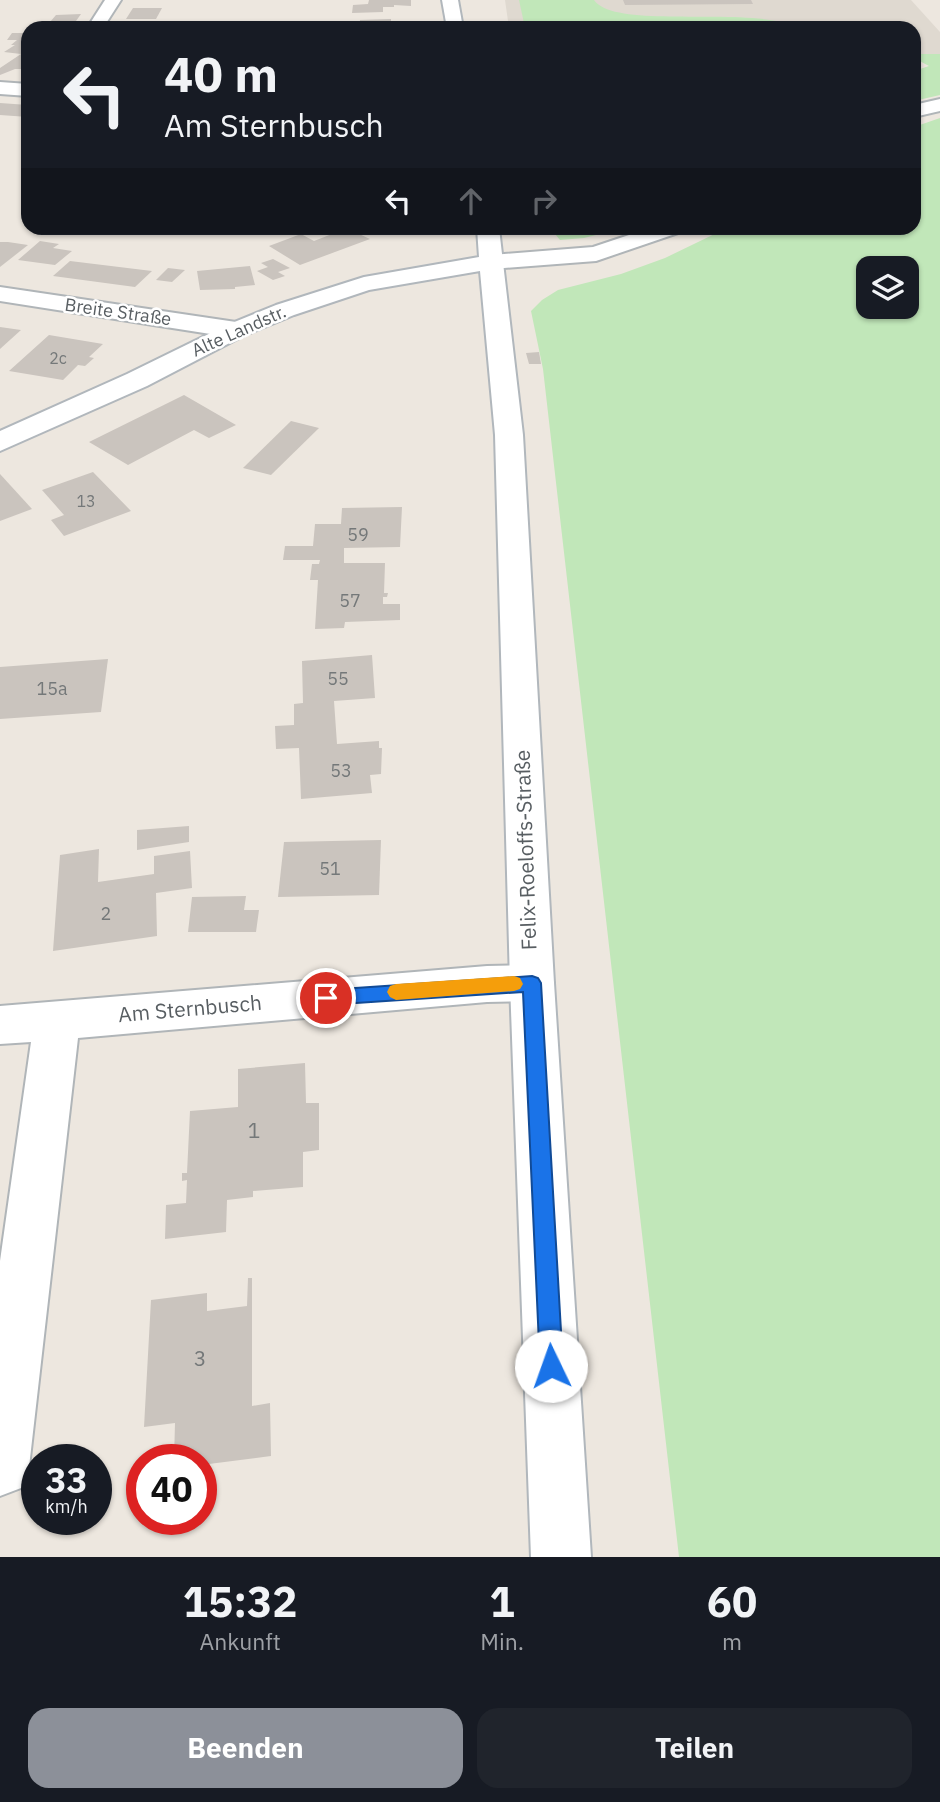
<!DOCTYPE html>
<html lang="de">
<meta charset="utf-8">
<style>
body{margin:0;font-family:"IBM Plex Sans",sans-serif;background:#20242c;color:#f1f3f6;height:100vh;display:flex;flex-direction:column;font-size:26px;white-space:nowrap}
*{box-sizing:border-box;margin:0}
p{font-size:23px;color:#9ea1a6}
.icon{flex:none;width:38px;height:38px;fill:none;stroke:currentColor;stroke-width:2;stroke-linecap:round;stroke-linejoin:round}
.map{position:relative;height:1557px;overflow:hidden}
.sheet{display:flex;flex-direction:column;background:#171b24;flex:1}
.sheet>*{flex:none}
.banner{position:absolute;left:21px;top:21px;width:900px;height:214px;border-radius:21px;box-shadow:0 2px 5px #0004;background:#171b24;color:#f1f3f6;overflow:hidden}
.tools{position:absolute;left:856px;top:256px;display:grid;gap:14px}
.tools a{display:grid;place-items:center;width:63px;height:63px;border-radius:14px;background:#171b24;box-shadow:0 2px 5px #0004;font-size:35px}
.speed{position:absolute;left:21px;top:1444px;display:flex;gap:14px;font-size:35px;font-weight:700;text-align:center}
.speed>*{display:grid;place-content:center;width:91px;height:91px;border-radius:50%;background:#171b24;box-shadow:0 2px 5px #0004;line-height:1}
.speed small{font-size:18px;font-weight:400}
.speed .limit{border:10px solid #d22;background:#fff;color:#111}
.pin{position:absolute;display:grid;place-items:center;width:60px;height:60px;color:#fff;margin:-30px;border:4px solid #fff;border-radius:50%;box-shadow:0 2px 7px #0007}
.me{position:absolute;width:77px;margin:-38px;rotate:357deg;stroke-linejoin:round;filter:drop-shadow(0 0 5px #0008)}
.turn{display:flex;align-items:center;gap:24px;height:147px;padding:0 28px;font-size:32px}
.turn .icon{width:91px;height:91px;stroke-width:2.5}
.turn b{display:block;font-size:49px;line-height:60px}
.lanes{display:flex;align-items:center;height:66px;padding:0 28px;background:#0003;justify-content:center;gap:35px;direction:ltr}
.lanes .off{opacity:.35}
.eta{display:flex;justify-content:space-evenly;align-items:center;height:119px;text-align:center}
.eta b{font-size:42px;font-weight:700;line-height:49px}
.primary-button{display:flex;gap:14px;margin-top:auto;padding:14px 28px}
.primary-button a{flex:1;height:80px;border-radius:21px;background:#8c9099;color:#fff;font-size:28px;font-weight:700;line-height:80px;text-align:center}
.primary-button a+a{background:#20242c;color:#f1f3f6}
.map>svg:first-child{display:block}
</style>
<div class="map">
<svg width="940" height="1557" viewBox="0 0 940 1557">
<rect width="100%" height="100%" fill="#ede7df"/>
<path fill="#dfd9d0" d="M505 0H911L940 32V54H914V28H509Z"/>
<g fill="#c1e7b9" fill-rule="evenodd">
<path d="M519 0H594C615 31 752 4 799 28H525Z"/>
<path d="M914 54H940V95L914 101V71L929 66 914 58Z"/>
<path d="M940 118V1557H679L543 369 531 311 542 300 558 290 621 274 665 258 727 228H914V127ZM868 268H906V306H868Z"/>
<path d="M550 228H624L584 238 560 240Z"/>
</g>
<g fill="#cac4be">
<path d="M369 0H411V6L394 5V7H383V12L352 13 353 5 368 4Z"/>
<path d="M623 0H751L753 4 625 5Z"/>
<path d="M133 8H162L156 19H126Z"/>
<path d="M81 14 71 28H45L56 15Z"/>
<path d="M391 19V28H359L360 20Z"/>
<path d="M132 23H162L160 28H131Z"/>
<path d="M12 33H28V69H15L0 75V68L21 54 4 52 15 45H11L17 40H7Z"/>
<path d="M0 103 28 105V117L0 115Z"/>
<path d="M320 228H346L370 239 300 265 269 246 301 234 314 241 332 234Z"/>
<path d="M40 241 59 244 53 248 72 251 55 265 18 260Z"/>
<path d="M0 242H8L28 245 0 267Z"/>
<path d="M273 259 290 268 278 272 285 276 273 280 257 271 268 267 261 263Z"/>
<path d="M70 261 152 271 135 287 53 276Z"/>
<path d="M250 266 255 285 235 287V289L200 290 197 271Z"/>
<path d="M168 268 185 270 172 282 156 280Z"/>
<path d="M0 327 21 330 0 349Z"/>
<path d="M49 335 103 344 89 357 94 358 85 366 78 365 63 380 9 371Z"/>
<path d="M539 352 541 364H529L526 353Z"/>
<path d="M184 395 236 425 209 438 194 430 128 465 89 442Z"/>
<path d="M291 421 319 428 271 475 243 468Z"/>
<path d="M93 472 131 511 64 536 51 520 64 515 42 490Z"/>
<path d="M0 474 32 509 0 521Z"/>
<path d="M402 507 400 547 344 548V563H385L384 593H388L387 597H383V604H400V620L345 622 344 628 315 629 318 580H310L312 564H319L320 560H283L285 546H313L315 524H341L342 508Z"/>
<path d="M372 655 375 698 334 701 337 744 379 741V748H382L381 774 370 775 372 793 301 799 299 748 276 749 275 726 294 725V704L303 703 302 661Z"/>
<path d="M108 659 101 712 0 719V667Z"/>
<path d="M189 826V842L137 850V830Z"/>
<path d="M381 840 379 895 278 897 284 842Z"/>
<path d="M99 849 98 882 154 874V856L190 851 192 888 156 893 157 936 53 951 60 855Z"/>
<path d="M246 896 244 910H259L256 932H188L192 897Z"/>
<path d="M305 1063 306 1103H319V1150L303 1152V1187L253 1191V1197L227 1200 226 1232 165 1239 166 1205 186 1203 187 1180 182 1181V1173H187L190 1111 238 1107V1069Z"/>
<path d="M248 1278H252V1406L270 1403 271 1456 201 1465V1460H174L175 1423 144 1427 151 1300 207 1293V1311L247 1306Z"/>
</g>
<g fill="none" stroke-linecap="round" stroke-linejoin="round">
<g stroke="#b0b5b8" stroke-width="4">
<g id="street">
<path d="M105 0H121L103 28H87Z"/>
<path d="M0 82 28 84V96L0 94Z"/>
<path d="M940 99V111L914 117V105Z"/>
<path d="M650 228H681L678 233 596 261 492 269 484 267 480 262 484 257 492 255 593 247Z"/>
<path d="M0 287 236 322 245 325 249 330 245 335 236 338 0 301Z"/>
<path d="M532 965 548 970 554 983 548 996 532 1001 487 1002 78 1038 29 1467 21 1488 0 1496V1261L31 1042 0 1044V1006L487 966Z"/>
</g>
</g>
<g stroke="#b1b7bc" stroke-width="4">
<g id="secondary">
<path d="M442 0H458L463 28H447Z"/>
<path d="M477 228H499L523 435 554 983 591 1557H531L510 983 495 435 480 271 369 290 294 315 245 335 147 386 0 451V431L127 374 227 325 276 305 364 277 479 257Z"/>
</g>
</g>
<use href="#street" fill="#fff" fill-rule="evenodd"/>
<use href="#secondary" fill="#fff" fill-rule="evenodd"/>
</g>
<path fill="#1a73e8" stroke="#114b97" stroke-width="2" d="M532 976 538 978 541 983 563 1366 560 1374 551 1377 543 1374 540 1366 523 992 326 1005 319 1003 317 998 319 992 326 990Z"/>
<path fill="#f59e0b" d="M514 976 520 978 523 984 520 989 514 991 396 1000 390 997 387 992 390 986 396 984Z"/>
<g text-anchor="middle" stroke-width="5" stroke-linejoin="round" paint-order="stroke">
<g font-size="16" fill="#747879">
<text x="58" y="364">2c</text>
<text x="86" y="507">13</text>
</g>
<g font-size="18" fill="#585e62" stroke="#fff">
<text transform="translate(118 312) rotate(8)" y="6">Breite Straße</text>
<text transform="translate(239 331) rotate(-24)" y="6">Alte Landstr.</text>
</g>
<g font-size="18" fill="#747879">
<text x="358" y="541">59</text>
<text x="350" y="607">57</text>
<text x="338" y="685">55</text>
<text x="52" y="695">15a</text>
<text x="341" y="777">53</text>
<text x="330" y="875">51</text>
<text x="106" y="920">2</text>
</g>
<g font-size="21" fill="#585e62" stroke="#fff">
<text transform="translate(526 850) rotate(-92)" y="7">Felix-Roeloffs-Straße</text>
<text transform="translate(190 1009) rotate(-5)" y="7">Am Sternbusch</text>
</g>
<g font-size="21" fill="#747879">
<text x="254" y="1138">1</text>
<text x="200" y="1366">3</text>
</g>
</g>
</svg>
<div class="tools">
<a><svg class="icon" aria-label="layers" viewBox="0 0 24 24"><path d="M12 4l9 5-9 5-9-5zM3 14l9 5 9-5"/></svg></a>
</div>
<div class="speed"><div>33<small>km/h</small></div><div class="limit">40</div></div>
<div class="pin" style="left:326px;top:998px;background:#d93025"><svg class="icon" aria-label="arrive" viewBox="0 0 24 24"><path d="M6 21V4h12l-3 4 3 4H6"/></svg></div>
<svg class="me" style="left:551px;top:1366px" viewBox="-20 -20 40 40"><circle r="19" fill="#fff"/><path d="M0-13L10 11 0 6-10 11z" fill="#1a73e8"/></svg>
<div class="banner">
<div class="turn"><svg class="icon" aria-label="left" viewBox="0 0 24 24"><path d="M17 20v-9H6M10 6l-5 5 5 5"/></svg><div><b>40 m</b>Am Sternbusch</div></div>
<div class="lanes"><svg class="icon" aria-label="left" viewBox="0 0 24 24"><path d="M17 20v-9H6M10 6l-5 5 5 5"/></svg><svg class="icon off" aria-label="ahead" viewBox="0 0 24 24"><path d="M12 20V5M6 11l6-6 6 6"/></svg><svg class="icon off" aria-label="right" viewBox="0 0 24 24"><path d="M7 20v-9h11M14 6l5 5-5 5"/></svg></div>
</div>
</div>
<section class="sheet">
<div class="eta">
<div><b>15:32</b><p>Ankunft</p></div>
<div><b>1</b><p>Min.</p></div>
<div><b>60</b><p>m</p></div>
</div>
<div class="primary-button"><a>Beenden</a><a>Teilen</a></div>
</section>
